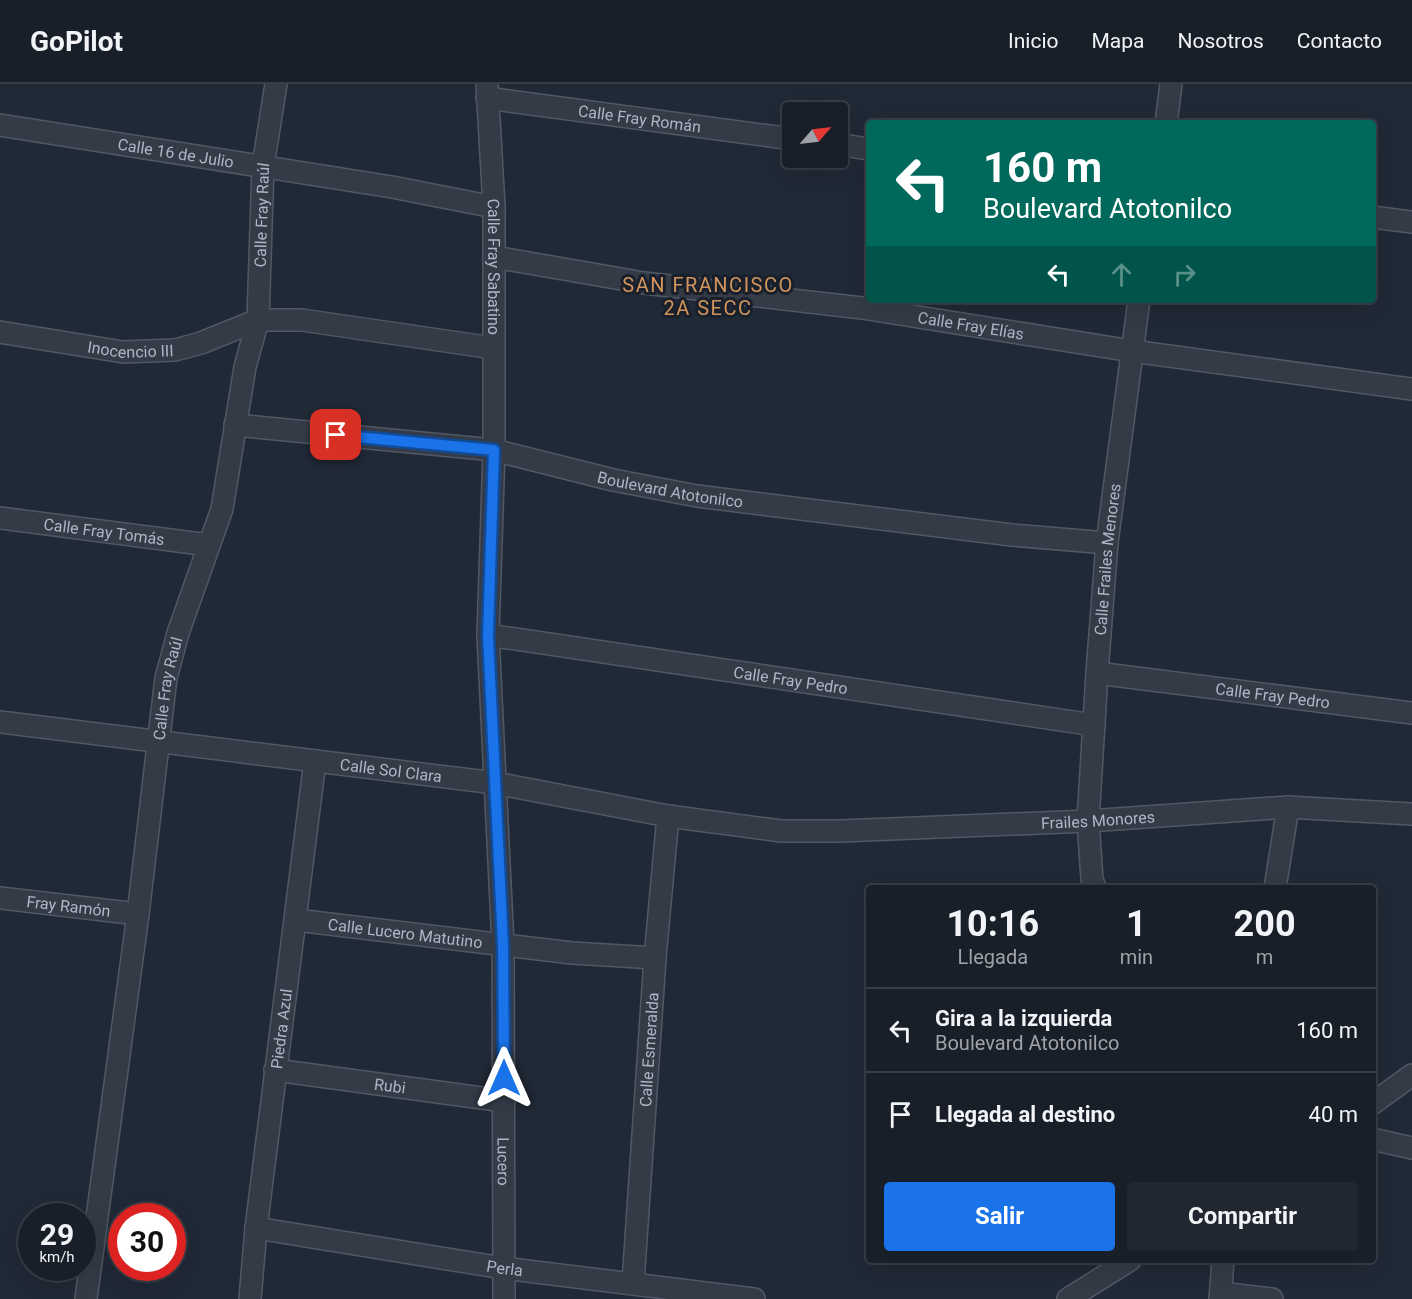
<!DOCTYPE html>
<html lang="es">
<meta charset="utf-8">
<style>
body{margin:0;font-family:Roboto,sans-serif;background:#212730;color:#f1f3f6;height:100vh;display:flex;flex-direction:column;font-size:22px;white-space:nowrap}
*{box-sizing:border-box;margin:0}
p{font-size:20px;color:#9fa2a8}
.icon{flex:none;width:33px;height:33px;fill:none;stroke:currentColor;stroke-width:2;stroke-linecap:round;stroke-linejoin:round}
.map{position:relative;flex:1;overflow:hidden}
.sheet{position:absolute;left:866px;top:801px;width:510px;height:378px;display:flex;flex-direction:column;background:#181f28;border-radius:6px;box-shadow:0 6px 24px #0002,0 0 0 2px #363d45}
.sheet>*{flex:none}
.hud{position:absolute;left:866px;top:36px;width:510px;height:183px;border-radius:6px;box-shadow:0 6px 24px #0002,0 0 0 2px #363d45;background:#00695c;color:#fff;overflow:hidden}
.needle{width:39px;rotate:62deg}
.tools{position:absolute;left:782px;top:18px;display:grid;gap:12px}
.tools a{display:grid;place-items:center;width:66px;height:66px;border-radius:6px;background:#181f28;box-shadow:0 6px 24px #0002,0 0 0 2px #363d45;font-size:30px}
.speed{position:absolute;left:18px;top:1119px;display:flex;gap:12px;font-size:30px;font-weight:700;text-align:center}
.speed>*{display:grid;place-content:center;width:78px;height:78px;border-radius:50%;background:#181f28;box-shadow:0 6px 24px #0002,0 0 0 2px #363d45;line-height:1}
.speed small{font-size:15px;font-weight:400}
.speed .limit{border:9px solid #d22;background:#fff;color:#111}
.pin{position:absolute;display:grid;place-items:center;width:51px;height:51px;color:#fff;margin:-26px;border-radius:12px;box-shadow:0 3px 9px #0006}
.me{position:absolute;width:66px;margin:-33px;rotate:0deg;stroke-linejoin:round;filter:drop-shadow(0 0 4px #0008)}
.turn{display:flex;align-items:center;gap:21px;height:126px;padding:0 18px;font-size:27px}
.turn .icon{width:78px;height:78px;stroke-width:2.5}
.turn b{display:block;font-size:42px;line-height:51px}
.lanes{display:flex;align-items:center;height:57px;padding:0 18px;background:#0003;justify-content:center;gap:30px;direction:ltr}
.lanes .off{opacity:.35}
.eta{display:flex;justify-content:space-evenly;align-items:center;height:102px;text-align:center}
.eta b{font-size:36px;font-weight:700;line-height:42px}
.cta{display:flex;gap:12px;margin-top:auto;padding:12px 18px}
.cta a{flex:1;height:69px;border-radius:6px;background:#1a73e8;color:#fff;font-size:24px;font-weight:700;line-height:69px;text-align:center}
.cta a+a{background:#212730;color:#f1f3f6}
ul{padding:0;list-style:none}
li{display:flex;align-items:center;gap:18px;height:84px;padding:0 18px;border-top:2px solid #363d45}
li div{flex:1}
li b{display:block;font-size:22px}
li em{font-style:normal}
header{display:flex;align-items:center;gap:36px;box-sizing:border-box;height:84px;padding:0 30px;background:#181f28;border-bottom:2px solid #363d45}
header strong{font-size:28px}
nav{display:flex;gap:33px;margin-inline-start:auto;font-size:21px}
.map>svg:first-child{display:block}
</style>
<header>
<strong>GoPilot</strong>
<nav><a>Inicio</a><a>Mapa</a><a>Nosotros</a><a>Contacto</a></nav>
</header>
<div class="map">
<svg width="1412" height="1215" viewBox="0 0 1412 1215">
<rect width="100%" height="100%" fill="#202936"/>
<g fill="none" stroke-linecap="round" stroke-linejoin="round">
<g stroke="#515865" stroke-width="24">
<g id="minor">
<path id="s1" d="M487 0 494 123V366L488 551 503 861 504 1215"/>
<path id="s2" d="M487 14 792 55"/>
<path d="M1166 39 1171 0"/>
<path id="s3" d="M0 41 392 103 494 123"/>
<path d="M837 60 868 65"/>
<path d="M1372 133 1412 138"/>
<path id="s4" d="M494 173 644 199 862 224 1132 267 1412 305"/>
<path id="s5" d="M0 248 123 268 175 266 201 259 258 236H302L493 264"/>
<path id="s6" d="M235 341 494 366 613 396 697 412 1012 451 1107 459"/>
<path id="s7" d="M0 434 209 461"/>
<path id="s8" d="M488 551 1094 641"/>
<path id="s9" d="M1097 589 1412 629"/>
<path id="s10" d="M0 638 495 699 668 732 781 747H841L1088 737 1288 723 1412 730"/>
<path id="s11" d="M1095 804 1092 795 1088 737 1097 589 1107 459 1139 216"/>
<path d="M1275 804 1288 723"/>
<path id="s12" d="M0 814 138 830"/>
<path id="s13" d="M296 836 572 869 655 874"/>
<path id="s14" d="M275 986 504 1017"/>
<path d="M1372 1020 1412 991"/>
<path d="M1372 1055 1412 1064"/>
<path id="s15" d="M256 1144 503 1184 754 1215"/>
<path id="s16" d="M633 1199 655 874 668 732"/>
<path d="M1221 1209 1272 1215"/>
<path id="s17" d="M86 1215 138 830 166 594 178 549 222 425 245 283 258 236 263 82 276 0"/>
<path id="s18" d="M250 1215 256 1144 315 677"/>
<path d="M1068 1215 1130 1176"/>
<path d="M1220 1215 1223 1176"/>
</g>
</g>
<use href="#minor" stroke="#343b47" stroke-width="21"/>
</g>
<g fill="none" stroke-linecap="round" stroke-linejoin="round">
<g stroke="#114b97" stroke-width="15">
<path id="route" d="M336 351 494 366 488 551 503 861 504 994"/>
</g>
<use href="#route" stroke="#1a73e8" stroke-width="10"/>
</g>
<g text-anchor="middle" stroke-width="6" stroke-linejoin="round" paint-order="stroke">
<g font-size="16" fill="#aeb5c4" stroke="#19202b">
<text dy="6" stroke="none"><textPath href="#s2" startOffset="154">Calle Fray Román</textPath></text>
<text dy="6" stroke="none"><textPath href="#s3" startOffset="178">Calle 16 de Julio</textPath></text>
<text dy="6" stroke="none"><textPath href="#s17" startOffset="1102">Calle Fray Raúl</textPath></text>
<text dy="6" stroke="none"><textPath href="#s1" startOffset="183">Calle Fray Sabatino</textPath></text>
<text dy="6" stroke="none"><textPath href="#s4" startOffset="482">Calle Fray Elías</textPath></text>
<text dy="6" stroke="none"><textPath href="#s5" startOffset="132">Inocencio III</textPath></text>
<text dy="6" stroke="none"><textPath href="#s6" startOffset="441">Boulevard Atotonilco</textPath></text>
<text dy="6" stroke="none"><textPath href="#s7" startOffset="105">Calle Fray Tomás</textPath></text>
<text dy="6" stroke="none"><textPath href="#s11" startOffset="330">Calle Frailes Menores</textPath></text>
<text dy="6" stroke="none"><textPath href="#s8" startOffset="306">Calle Fray Pedro</textPath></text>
<text dy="6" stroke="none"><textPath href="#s17" startOffset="616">Calle Fray Raúl</textPath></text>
<text dy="6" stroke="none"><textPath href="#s9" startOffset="177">Calle Fray Pedro</textPath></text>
<text dy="6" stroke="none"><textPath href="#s10" startOffset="394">Calle Sol Clara</textPath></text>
<text dy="6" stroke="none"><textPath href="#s10" startOffset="1106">Frailes Monores</textPath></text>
<text dy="6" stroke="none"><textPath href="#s12" startOffset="69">Fray Ramón</textPath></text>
<text dy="6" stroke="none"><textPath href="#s13" startOffset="110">Calle Lucero Matutino</textPath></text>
<text dy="6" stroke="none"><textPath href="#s18" startOffset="272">Piedra Azul</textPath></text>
<text dy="6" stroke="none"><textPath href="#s16" startOffset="234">Calle Esmeralda</textPath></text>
<text dy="6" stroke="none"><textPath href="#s14" startOffset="116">Rubi</textPath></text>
<text dy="6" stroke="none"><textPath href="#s1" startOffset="1078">Lucero</textPath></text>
<text dy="6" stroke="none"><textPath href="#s15" startOffset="252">Perla</textPath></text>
</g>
<g font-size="20" letter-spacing="1.5" fill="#d0945c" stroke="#19202b">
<text x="708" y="208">SAN FRANCISCO<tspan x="708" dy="23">2A SECC</tspan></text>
</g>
</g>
</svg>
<div class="tools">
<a><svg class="needle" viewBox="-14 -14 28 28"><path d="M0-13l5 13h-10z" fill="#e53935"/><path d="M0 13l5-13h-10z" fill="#9fa2a8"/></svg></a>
</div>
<div class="speed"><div>29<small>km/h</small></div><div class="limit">30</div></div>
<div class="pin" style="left:336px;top:351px;background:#d93025"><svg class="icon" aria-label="arrive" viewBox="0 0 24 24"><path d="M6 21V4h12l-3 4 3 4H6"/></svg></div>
<svg class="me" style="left:504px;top:994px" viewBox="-20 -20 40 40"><path d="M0-17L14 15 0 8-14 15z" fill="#1a73e8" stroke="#fff" stroke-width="4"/></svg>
<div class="hud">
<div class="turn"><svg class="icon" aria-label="left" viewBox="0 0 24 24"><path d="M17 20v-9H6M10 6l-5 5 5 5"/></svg><div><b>160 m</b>Boulevard Atotonilco</div></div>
<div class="lanes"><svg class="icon" aria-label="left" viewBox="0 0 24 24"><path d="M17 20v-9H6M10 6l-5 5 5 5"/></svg><svg class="icon off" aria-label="ahead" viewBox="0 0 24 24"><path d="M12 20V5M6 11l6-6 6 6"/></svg><svg class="icon off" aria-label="right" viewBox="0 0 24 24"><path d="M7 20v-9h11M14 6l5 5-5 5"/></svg></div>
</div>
<section class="sheet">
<div class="eta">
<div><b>10:16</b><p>Llegada</p></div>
<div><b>1</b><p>min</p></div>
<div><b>200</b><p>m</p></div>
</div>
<ul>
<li><svg class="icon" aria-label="left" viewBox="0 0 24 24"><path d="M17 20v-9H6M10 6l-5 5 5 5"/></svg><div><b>Gira a la izquierda</b><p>Boulevard Atotonilco</p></div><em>160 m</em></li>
<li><svg class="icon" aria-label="arrive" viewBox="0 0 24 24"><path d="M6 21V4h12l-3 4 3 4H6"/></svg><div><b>Llegada al destino</b></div><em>40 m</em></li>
</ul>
<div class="cta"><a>Salir</a><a>Compartir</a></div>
</section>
</div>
